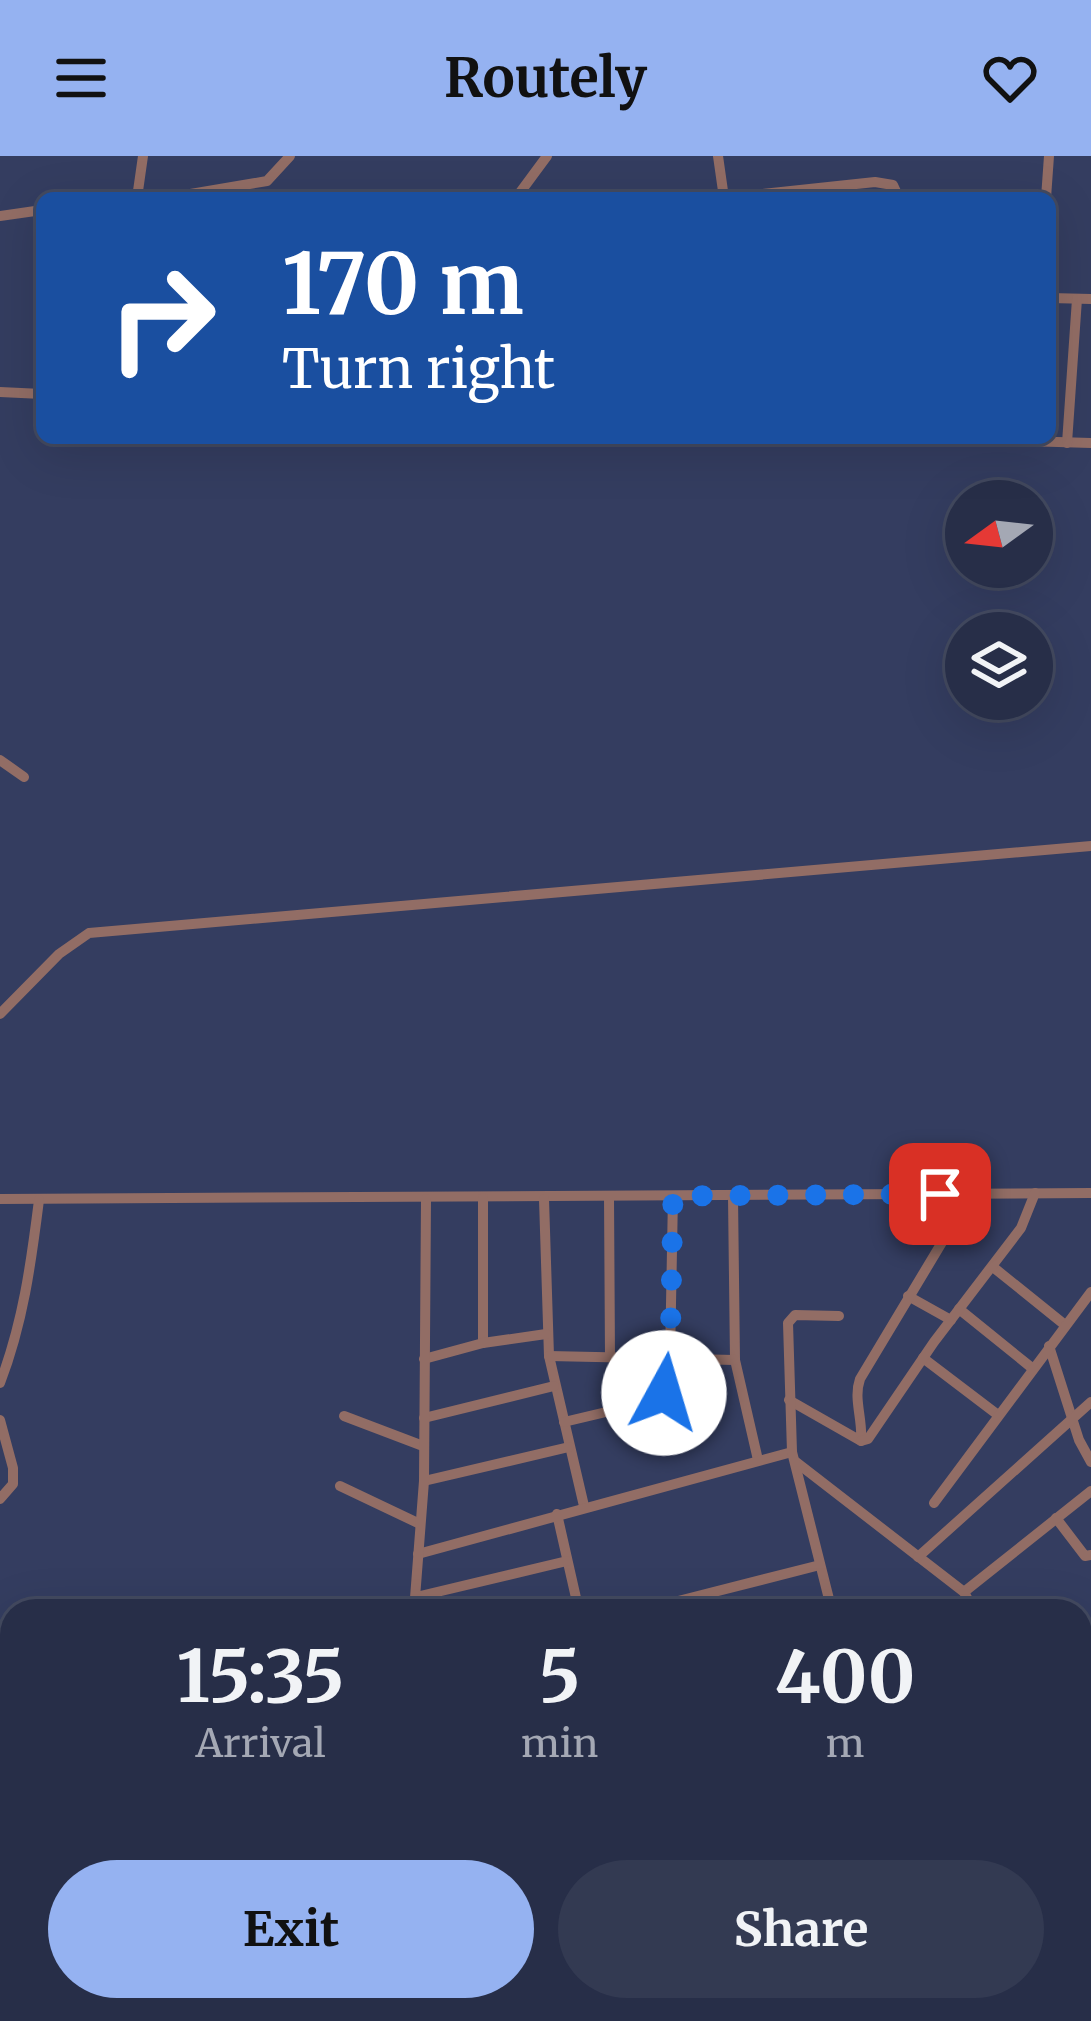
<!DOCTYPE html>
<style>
body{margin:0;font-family:Merriweather,serif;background:#333a52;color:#f1f3f6;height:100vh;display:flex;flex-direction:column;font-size:45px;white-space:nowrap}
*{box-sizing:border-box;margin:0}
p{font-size:39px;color:#a4a8b4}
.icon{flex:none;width:66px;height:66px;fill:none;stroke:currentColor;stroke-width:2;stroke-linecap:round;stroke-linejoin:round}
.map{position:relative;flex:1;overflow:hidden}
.sheet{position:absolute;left:0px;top:1443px;width:1092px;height:423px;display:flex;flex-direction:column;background:#272e48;border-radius:36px 36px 0 0;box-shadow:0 12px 48px #0002,0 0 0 3px #434a60}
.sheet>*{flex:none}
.hud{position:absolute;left:36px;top:36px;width:1020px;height:252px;border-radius:18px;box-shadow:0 12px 48px #0002,0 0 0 3px #434a60;background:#1a4fa0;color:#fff;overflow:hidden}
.needle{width:78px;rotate:255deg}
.tools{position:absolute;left:945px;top:324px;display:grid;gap:24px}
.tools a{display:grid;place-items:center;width:108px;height:108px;border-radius:50%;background:#272e48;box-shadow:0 12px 48px #0002,0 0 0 3px #434a60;font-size:60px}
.pin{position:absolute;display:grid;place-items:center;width:102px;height:102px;color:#fff;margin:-51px;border-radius:24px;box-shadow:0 6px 18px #0006}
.me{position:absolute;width:132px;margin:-66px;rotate:6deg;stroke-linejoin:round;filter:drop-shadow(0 0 9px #0008)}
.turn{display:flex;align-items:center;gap:42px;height:252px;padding:0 48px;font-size:54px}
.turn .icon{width:156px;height:156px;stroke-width:2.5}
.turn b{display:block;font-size:84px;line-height:102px}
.eta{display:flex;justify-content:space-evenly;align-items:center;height:204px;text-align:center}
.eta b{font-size:72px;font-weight:700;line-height:84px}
.cta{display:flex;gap:24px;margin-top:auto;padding:24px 48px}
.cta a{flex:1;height:138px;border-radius:72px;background:#95b2f1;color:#111;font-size:48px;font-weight:700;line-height:138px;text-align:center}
.cta a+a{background:#333a52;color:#f1f3f6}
header{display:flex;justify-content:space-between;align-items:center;height:156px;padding:0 48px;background:#95b2f1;color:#111;font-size:54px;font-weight:700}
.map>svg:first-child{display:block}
</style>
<header><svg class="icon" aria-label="menu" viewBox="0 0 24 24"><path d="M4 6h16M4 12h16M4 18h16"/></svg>Routely<svg class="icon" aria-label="heart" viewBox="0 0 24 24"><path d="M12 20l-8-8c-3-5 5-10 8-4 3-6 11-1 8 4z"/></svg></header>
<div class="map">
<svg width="1091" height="1865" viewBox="0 0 1091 1865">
<rect width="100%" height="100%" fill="#343d60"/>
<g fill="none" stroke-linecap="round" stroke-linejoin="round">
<g stroke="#926d65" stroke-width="10">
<path d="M718 0 724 42 875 26 893 29 899 42"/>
<path d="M137 42 143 0"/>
<path d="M167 42 267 25 290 0"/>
<path d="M516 42 547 0"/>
<path d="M1046 42 1049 0"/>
<path d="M0 60 42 54"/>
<path d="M1050 142 1091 143"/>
<path d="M0 236 42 238"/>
<path d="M926 282 1091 287"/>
<path d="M1067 287 1077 143"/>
<path d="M0 604 24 621"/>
<path d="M0 858 59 798 89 777 1091 690"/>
<path d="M609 1041 610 1200"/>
<path d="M733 1041 735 1204 758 1304"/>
<path d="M0 1043 1091 1037"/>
<path d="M544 1043 549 1200 584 1350"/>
<path d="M993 1111 1065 1169"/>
<path d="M908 1140 951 1164"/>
<path d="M959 1153 1032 1212"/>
<path d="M483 1187V1042"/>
<path d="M1049 1190 1079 1284 1091 1306"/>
<path d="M549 1200 735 1204"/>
<path d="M923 1202 998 1259"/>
<path d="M424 1203 483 1187 546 1178"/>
<path d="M0 1227C23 1167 31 1108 39 1044"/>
<path d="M789 1244 861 1285C863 1263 853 1243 860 1223L971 1038"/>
<path d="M344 1260 423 1290"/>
<path d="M424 1262 554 1230"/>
<path d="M0 1264 13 1312V1328L0 1343"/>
<path d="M564 1266 661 1243 670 1202 673 1040"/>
<path d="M861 1285 868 1283 934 1186 1021 1072 1035 1037"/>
<path d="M796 1306 964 1436 974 1455"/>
<path d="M424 1325 569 1291"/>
<path d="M340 1330 420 1368"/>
<path d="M934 1347 1091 1136"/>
<path d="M557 1358 579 1455"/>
<path d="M1056 1362 1085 1400 1091 1399"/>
<path d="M418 1398 792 1296"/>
<path d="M918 1401 1091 1246"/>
<path d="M964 1436 1091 1335"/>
<path d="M416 1441 567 1405"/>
<path d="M414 1455 424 1325 426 1043"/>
<path d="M639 1455 820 1409"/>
<path d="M832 1455 792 1296 788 1167 795 1159 839 1160"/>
<path d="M1080 1490 1091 1487"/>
<path d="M7 1558 12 1573"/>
<path d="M1080 1614 1090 1609 1085 1582 1091 1576"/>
<path d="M0 1631 12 1628"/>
<path d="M1080 1763 1091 1760"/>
<path d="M243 1854 262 1865"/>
<path d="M388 1854 391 1865"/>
<path d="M457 1854 532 1865"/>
<path d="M561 1854 563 1865"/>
<path d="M677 1854 680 1865"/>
<path d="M747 1854 750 1865"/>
<path d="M930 1854 933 1865"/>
<path d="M271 1865 313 1854"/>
</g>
</g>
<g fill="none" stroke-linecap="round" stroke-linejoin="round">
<path stroke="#1a73e8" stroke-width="21" stroke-dasharray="0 37.8" d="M664 1237 670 1202 673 1040 940 1038"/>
</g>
</svg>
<div class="tools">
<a><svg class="needle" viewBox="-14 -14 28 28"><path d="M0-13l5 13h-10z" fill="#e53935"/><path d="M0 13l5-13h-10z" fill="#a4a8b4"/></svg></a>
<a><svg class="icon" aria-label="layers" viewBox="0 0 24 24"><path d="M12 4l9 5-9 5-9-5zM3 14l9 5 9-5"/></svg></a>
</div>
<div class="pin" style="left:940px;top:1038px;background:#d93025"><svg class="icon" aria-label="arrive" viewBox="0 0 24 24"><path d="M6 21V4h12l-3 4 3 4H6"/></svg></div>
<svg class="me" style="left:664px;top:1237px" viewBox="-20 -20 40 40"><circle r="19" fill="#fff"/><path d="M0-13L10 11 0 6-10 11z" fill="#1a73e8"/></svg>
<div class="hud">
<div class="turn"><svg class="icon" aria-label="right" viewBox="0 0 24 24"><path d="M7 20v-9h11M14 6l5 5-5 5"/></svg><div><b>170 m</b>Turn right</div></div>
</div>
<section class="sheet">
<div class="eta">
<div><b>15:35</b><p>Arrival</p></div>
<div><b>5</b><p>min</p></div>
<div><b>400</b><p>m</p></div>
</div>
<div class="cta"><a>Exit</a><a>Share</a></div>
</section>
</div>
